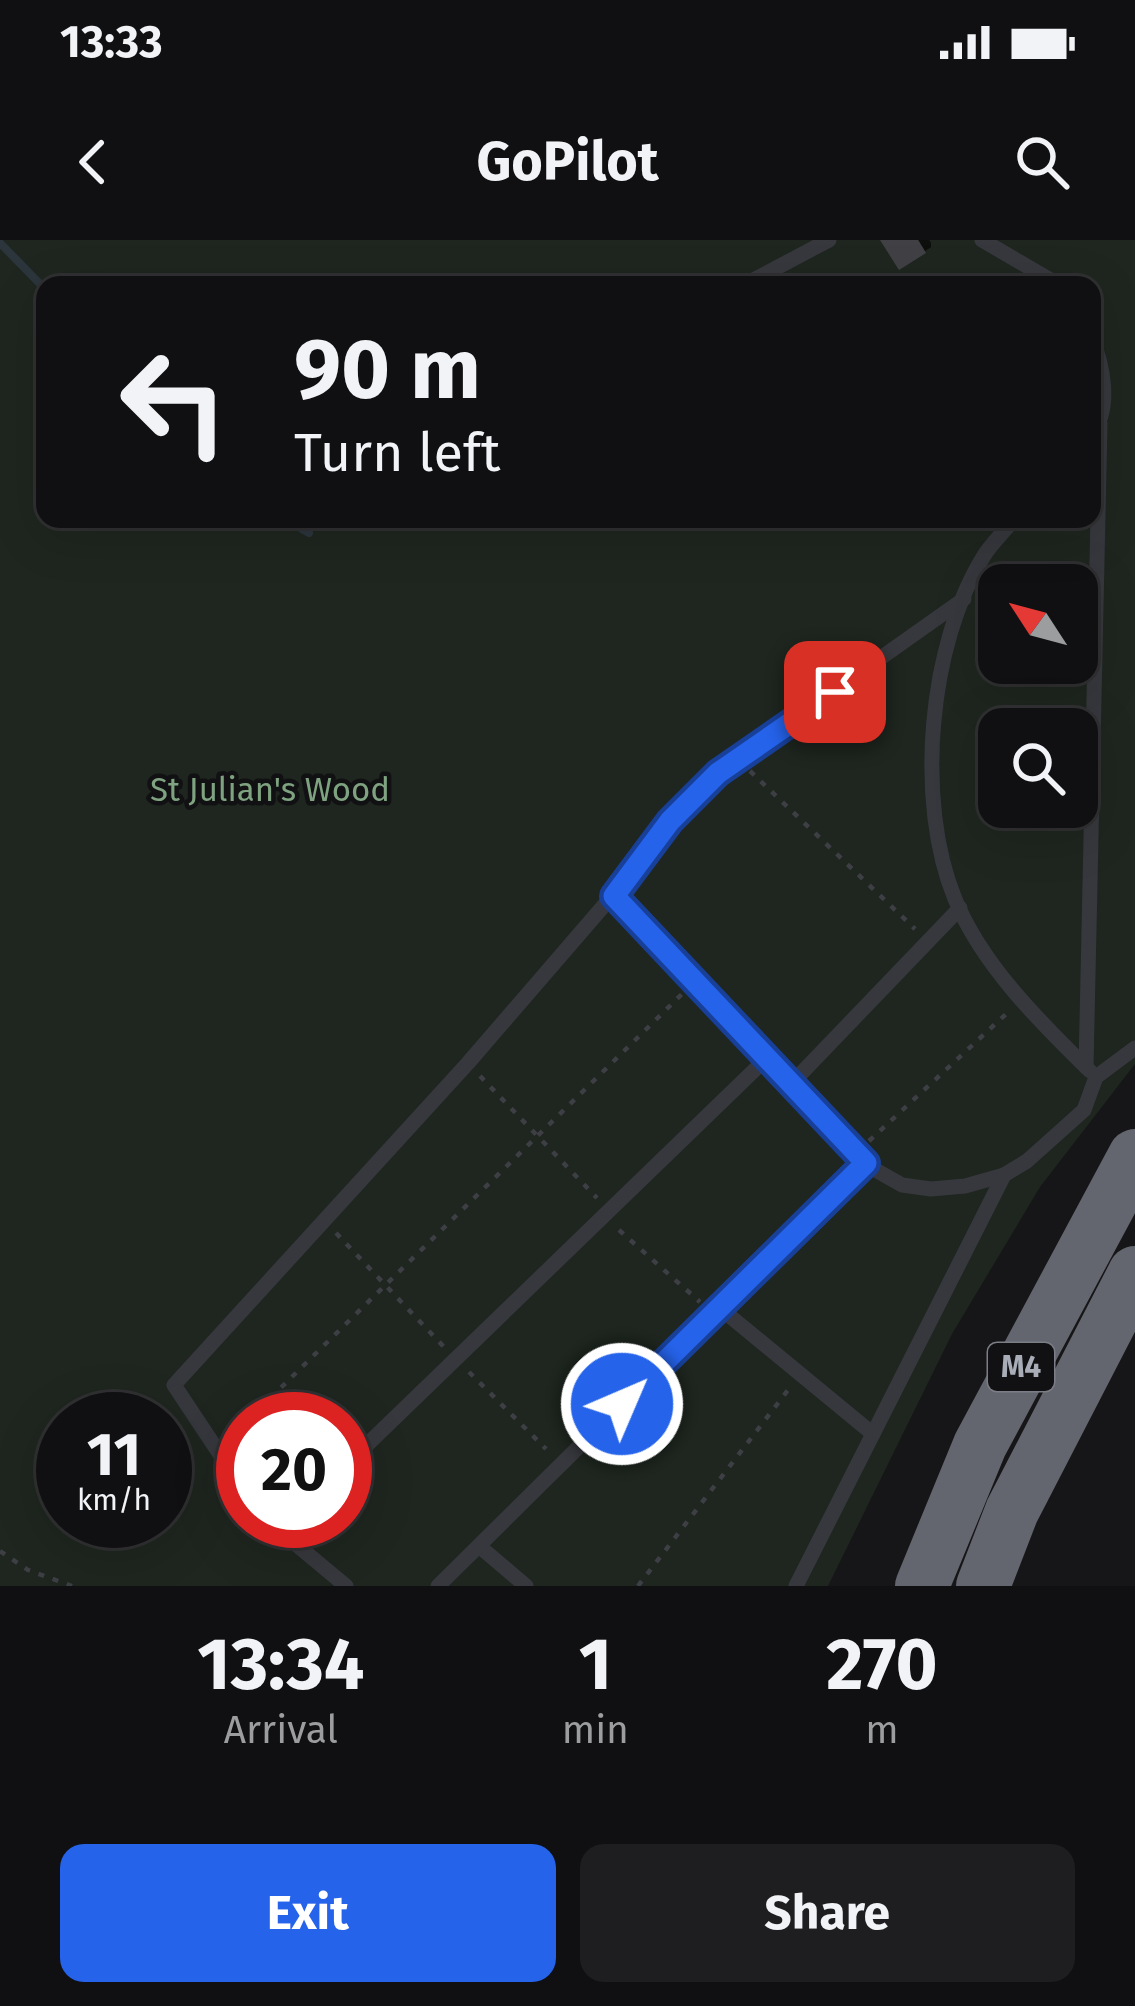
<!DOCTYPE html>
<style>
body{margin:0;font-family:"Fira Sans",sans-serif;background:#1e1e20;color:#f1f3f6;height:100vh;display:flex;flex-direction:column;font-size:45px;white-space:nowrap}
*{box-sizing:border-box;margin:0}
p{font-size:39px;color:#9c9d9f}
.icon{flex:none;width:66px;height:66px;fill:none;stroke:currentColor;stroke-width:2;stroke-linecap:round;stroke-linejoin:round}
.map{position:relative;height:1346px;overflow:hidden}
.panel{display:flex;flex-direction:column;background:#101012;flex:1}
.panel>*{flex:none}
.hud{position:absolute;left:36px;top:36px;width:1065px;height:252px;border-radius:24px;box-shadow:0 12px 48px #0002,0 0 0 3px #303032;background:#101012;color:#f1f3f6;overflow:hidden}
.needle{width:78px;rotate:306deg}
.tools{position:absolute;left:978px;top:324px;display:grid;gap:24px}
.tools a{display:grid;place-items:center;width:120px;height:120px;border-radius:24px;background:#101012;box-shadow:0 12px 48px #0002,0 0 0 3px #303032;font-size:60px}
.speed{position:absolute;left:36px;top:1152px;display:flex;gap:24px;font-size:60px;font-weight:700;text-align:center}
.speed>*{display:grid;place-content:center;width:156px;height:156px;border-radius:50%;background:#101012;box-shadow:0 12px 48px #0002,0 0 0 3px #303032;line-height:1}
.speed small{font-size:30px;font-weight:400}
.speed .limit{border:18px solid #d22;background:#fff;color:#111}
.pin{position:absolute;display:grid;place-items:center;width:102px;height:102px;color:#fff;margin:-51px;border-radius:24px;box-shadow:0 6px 18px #0006}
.me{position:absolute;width:132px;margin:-66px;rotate:45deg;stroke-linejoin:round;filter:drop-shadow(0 0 9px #0008)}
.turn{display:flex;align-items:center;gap:42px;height:252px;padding:0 60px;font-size:54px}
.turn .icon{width:156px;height:156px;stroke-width:2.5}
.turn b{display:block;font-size:84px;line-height:102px}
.eta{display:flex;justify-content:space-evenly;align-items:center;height:204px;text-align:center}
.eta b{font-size:72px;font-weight:700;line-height:84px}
.button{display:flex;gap:24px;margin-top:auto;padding:24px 60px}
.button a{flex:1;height:138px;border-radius:24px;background:#2563eb;color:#fff;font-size:48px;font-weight:700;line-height:138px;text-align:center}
.button a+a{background:#1e1e20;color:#f1f3f6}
.status{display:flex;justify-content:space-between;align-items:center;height:84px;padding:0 60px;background:#101012;direction:ltr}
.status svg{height:33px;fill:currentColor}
header{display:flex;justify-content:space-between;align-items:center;height:156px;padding:0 60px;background:#101012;font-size:54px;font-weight:700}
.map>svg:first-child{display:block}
</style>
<div class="status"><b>13:33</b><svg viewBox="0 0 49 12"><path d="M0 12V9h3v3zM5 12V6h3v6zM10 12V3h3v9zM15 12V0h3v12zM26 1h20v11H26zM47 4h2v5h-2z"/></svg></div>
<header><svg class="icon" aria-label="back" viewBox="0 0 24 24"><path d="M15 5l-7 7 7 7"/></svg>GoPilot<svg class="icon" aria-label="search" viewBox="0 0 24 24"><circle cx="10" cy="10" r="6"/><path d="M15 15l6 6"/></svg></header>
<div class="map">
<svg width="1135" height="1346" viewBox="0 0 1135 1346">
<defs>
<filter id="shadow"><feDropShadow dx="7" dy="-7" stdDeviation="0" flood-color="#0009"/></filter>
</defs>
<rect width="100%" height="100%" fill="#161618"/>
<path fill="#1e261f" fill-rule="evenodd" d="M0 0H1135V824L1040 947 952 1094 828 1346H0ZM45 45H1092V279H45ZM999 345H1077V423H999ZM999 489H1077V567H999ZM63 1179H165V1281H63ZM243 1179H345V1281H243Z"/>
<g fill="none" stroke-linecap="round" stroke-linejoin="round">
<g stroke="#2c353c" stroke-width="8">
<path d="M0 3 45 49"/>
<path d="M285 279 309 293"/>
</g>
</g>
<path fill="#404145" filter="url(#shadow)" d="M880 0H918L926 13 899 30Z"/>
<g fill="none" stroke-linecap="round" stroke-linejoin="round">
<g stroke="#3d3f44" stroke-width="4.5" stroke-dasharray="6 9" stroke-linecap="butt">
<path d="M750 531 915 689"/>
<path d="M480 836 597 958"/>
<path d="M869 901 1006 774"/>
<path d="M619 990 700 1062"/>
<path d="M336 993 444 1107"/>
<path d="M469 1132 546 1209"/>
<path d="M249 1179 682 754"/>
<path d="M230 1198 243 1185"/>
<path d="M0 1311 28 1330 72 1346"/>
<path d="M638 1346 788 1150"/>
</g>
<g stroke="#37383d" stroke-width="15">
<path d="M982 0 1059 45"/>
<path d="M744 45 829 0"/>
<path d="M1092 99C1103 125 1111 166 1094 191"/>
<path d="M1014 279C1005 291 993 302 985 314 928 404 915 562 955 659 982 725 1040 782 1090 831"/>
<path d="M613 655 670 581 718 533 964 359"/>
<path d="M1086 827 1100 183"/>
<path d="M791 844 960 668"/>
<path d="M720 1068 873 1194"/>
<path d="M345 1226 767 818"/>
<path d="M243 1249 174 1145 468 823 613 655 865 924 902 945 931 949 965 946 1004 935 1027 921 1084 870 1096 837 1135 808"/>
<path d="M268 1281 346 1346"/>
<path d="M479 1306 526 1346"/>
<path d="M438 1346 865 924"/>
<path d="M796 1346 1004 935"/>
</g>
<g stroke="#63666e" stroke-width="54">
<path d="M922 1346 980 1205 1135 916"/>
<path d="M983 1346 1012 1271 1135 1033"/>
</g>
</g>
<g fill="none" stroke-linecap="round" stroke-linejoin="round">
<g stroke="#184099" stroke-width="30">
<path id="route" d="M622 1164 866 923 614 656 670 581 718 533 835 452"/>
</g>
<use href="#route" stroke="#2563eb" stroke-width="21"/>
</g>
<g text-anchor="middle" stroke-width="9" stroke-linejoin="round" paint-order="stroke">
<rect fill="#111113" stroke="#7b7e86" stroke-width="3" x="988" y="1103" width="66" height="48" rx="9"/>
<g font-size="30" font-weight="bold" fill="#a8adb8">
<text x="1021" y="1137">M4</text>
</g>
<g font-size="33" fill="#7fa381" stroke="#111113">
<text x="270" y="561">St Julian's Wood</text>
</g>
</g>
</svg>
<div class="tools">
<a><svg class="needle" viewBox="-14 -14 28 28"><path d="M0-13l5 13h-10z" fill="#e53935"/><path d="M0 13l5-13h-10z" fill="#9c9d9f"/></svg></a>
<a><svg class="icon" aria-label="search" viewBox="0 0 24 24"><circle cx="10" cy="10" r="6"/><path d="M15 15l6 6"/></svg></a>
</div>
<div class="speed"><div>11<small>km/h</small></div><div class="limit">20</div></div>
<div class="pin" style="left:835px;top:452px;background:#d93025"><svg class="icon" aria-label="arrive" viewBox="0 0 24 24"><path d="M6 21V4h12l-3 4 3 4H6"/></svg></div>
<svg class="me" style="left:622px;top:1164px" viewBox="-20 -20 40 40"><circle r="17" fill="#2563eb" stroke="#fff" stroke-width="3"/><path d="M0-11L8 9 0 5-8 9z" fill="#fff"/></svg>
<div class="hud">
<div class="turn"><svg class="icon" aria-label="left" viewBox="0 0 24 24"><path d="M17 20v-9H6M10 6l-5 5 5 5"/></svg><div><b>90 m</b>Turn left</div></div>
</div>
</div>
<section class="panel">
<div class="eta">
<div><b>13:34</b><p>Arrival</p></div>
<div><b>1</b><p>min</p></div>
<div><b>270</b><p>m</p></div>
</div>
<div class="button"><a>Exit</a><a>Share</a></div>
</section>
